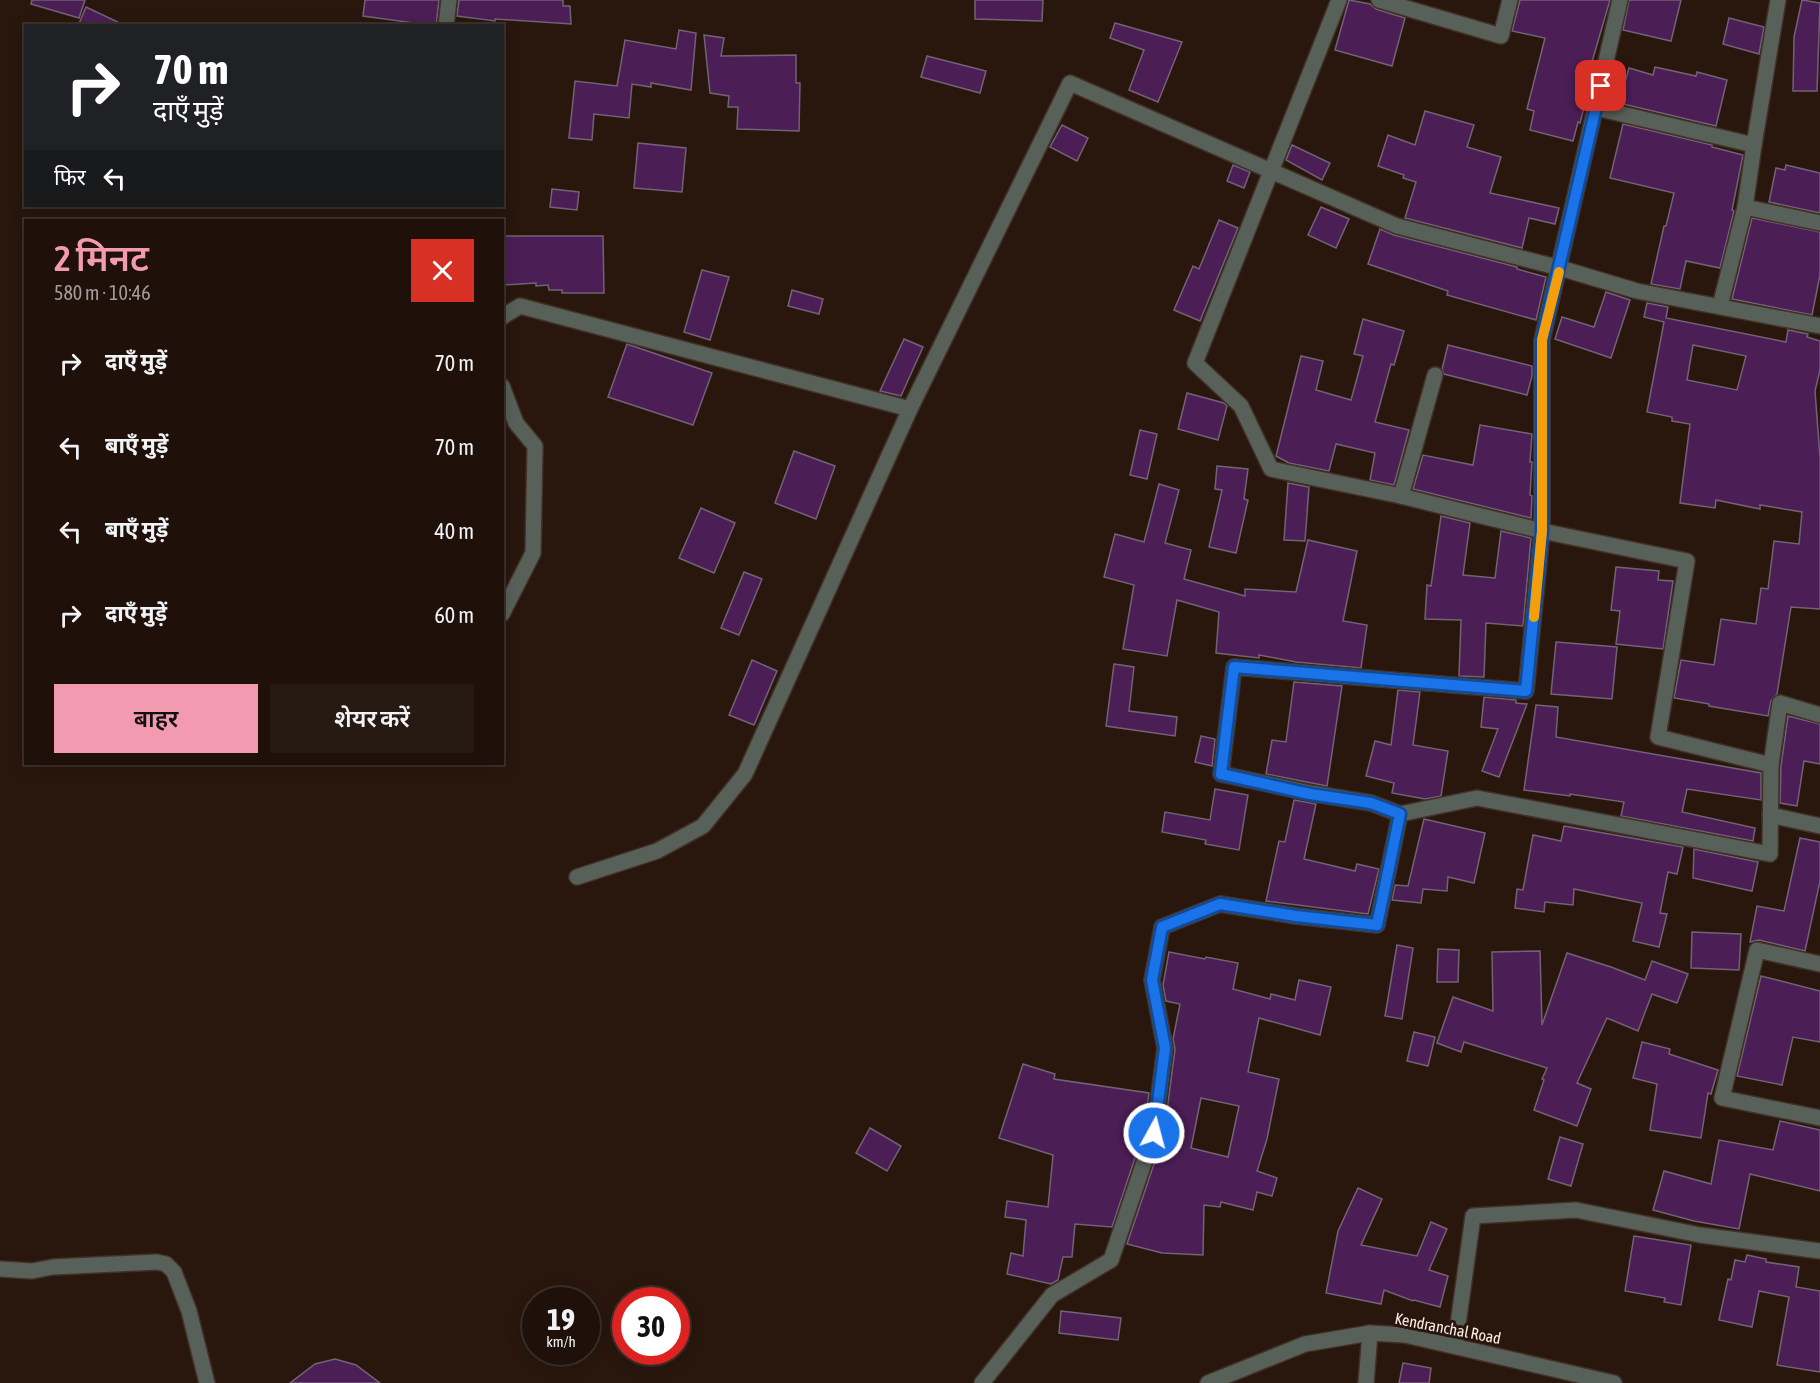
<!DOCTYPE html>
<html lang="hi">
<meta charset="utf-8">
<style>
body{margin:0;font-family:"Asap Condensed","Noto Sans Devanagari",sans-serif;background:#271a13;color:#f1f3f6;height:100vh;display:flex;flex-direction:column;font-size:22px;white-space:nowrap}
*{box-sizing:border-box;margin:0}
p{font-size:20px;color:#a19d9c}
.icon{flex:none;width:33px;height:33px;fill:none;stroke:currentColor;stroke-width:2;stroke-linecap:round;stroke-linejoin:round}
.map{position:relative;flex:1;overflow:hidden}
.drawer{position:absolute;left:24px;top:219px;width:480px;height:546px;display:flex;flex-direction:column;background:#1f110a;border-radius:0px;box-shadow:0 3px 15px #0003,0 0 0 2px #3c312b}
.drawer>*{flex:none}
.guide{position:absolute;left:24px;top:24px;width:480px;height:183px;border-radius:0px;box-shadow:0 3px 15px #0003,0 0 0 2px #3c312b;background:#202124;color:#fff;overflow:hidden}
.speed{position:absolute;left:522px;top:1287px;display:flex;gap:12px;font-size:30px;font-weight:700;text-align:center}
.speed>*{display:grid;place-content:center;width:78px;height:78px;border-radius:50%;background:#1f110a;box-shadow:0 3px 15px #0003,0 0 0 2px #3c312b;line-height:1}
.speed small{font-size:15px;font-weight:400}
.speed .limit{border:9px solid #d22;background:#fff;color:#111}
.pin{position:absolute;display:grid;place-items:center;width:51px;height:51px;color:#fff;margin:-26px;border-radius:12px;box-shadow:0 3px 9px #0006}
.me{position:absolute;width:66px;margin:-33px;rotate:7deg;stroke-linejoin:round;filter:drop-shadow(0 0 4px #0008)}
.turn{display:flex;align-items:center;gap:21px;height:126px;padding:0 30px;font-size:27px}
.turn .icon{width:78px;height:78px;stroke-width:2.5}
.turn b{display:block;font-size:42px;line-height:51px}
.then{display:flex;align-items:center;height:57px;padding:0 30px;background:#0003;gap:12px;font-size:22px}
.round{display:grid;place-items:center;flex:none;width:63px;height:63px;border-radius:0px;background:#271a13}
.headline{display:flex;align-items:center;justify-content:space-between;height:102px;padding:0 30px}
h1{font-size:36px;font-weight:600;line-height:45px;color:#f29ab0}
.cta{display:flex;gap:12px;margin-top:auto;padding:12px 30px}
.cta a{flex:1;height:69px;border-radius:0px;background:#f29ab0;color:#111;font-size:24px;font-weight:600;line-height:69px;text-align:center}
.cta a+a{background:#271a13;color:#f1f3f6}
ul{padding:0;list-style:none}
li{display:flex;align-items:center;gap:18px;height:84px;padding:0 30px}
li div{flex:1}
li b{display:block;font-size:22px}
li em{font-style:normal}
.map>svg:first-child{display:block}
</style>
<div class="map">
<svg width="1820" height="1383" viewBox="0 0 1820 1383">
<rect width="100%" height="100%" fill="#29170d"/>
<g fill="#4c1e56" stroke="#726275" stroke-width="1.5" fill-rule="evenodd">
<path d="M32 0H85L79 18 31 4Z"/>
<path d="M365 0H439L436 26 363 16Z"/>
<path d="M459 0H563V6H570L571 24 495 19V21L457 16Z"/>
<path d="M975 0H1043L1042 21 975 19Z"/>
<path d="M1349 0 1370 4 1376 9 1405 18 1392 66 1335 50Z"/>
<path d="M1520 0H1610L1589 72 1593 73 1580 123 1578 122 1573 141 1530 130 1534 111 1527 109 1545 38 1512 31Z"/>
<path d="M1629 0H1681L1671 41 1623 30Z"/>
<path d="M1802 0 1820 3 1817 91H1793L1794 37Z"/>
<path d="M86 7 126 26H78Z"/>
<path d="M1729 18 1764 27 1759 54 1723 44Z"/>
<path d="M1115 23 1182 42 1158 102 1129 90 1144 50 1110 38Z"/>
<path d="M679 30 696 33 691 90 651 83V87L632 84 629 118 594 114 592 140 569 138 575 81 617 86 625 40 676 49Z"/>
<path d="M704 35 724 38 721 56 796 55V83H800L799 131 737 129 738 107H728L729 96 710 93Z"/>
<path d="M927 56 986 71 980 93 921 77Z"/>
<path d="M1655 67 1696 76 1697 72 1727 80 1716 126 1619 103 1629 68 1653 75Z"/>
<path d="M1425 111 1474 125 1467 147 1501 157 1490 193 1559 208 1555 224 1529 218 1522 248 1405 218 1416 182 1403 178 1404 175 1378 166 1388 135 1415 145Z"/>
<path d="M1623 124 1712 145V147L1743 155 1732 210 1734 211 1720 268 1686 261 1680 289 1651 284 1664 226H1666L1674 193 1610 178Z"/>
<path d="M1062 125 1088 138 1077 161 1050 147Z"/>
<path d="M638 143 686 148 682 192 634 188Z"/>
<path d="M1292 145 1330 163 1322 180 1286 160Z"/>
<path d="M1233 165 1250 172 1244 188 1227 181Z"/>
<path d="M1786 165 1820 173V213L1769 202 1776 168 1785 170Z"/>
<path d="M552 189 579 192 577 210 550 207Z"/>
<path d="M1321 207 1349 219 1336 248 1308 235Z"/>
<path d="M1752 218 1820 232V275L1812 315 1732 299Z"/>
<path d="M1219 220 1238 228 1200 321 1174 310 1193 266 1199 269Z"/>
<path d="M1380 229 1394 235 1517 267V269L1546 277 1536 320 1447 295 1448 291 1368 264Z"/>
<path d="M502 236H603L604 293H562V290H549L548 285 536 286V283L502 285Z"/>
<path d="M702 270 729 277 710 340 684 332Z"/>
<path d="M792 290 823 299 819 314 788 306Z"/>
<path d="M1606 292 1630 300 1611 358 1555 339 1562 317 1594 327Z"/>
<path d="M1647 303 1668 307 1666 318 1786 342 1788 330 1808 334 1807 337 1820 341V370L1815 391 1820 457V609L1791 607 1777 694 1771 701 1768 716 1709 706V704L1674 698 1681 660 1714 665 1721 619 1756 624 1761 588 1768 589 1774 541 1799 544 1802 512 1760 505V509L1716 500 1715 508 1680 503 1690 424 1672 421V417L1647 412 1664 322 1644 317ZM1693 345 1746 356 1737 390 1687 380Z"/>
<path d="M1363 319 1404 331 1394 365 1391 364 1375 422 1409 430 1394 485 1370 480 1375 453 1336 444 1329 471 1289 463 1276 456 1301 356 1323 361 1316 390 1351 400 1363 356 1354 354Z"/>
<path d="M904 339 923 347 901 396 880 391Z"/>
<path d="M627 344 712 373 693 425 608 397Z"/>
<path d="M1448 345 1532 366V376L1527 395 1444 374 1442 369Z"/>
<path d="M1187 393 1224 403 1227 406 1218 440 1178 429Z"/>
<path d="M1480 425 1532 434 1530 462H1532L1530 495 1532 496 1531 518 1413 489 1423 455 1473 465Z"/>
<path d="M1140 430 1157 434 1147 479 1130 475Z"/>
<path d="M794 451 835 466 816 519 775 503Z"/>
<path d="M1217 466 1248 469 1244 499 1248 500 1236 553 1209 547 1222 490 1215 489Z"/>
<path d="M1288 483 1309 487 1305 541 1284 540Z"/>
<path d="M1159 484 1179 490 1165 543 1191 550 1184 579 1245 596V589L1296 592 1308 540 1357 551 1343 621 1367 625 1361 668 1296 662 1259 655V658L1216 653 1219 612 1177 600 1167 656 1123 649 1134 585 1104 577 1115 534 1144 542Z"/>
<path d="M701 508 735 523 714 573 679 558Z"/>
<path d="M1441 516 1470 523 1463 575 1495 578 1501 531 1531 538 1523 626 1486 623 1484 677 1459 676 1461 620 1425 619 1427 585 1431 586Z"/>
<path d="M1616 567 1659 571 1658 580 1673 581 1663 649 1616 644 1620 611 1611 610Z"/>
<path d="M744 572 762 579 739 635 721 628Z"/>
<path d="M1556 642 1617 647 1612 699 1551 694Z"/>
<path d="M752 660 777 671 754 725 729 715Z"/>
<path d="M1114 664 1134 667 1129 711 1177 717 1175 736 1106 726Z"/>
<path d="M1294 682 1342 686 1327 786 1266 774 1272 740 1286 742Z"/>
<path d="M1398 690 1420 692 1413 745 1448 751 1441 796 1425 799 1392 793 1394 783 1366 776 1375 741 1391 745Z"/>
<path d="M1484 697 1516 700V703L1527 704 1499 777 1482 771 1498 729 1481 727Z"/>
<path d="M1536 705 1558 707 1556 737 1761 773V800L1687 789 1682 812 1755 828 1753 841 1621 816 1624 802 1570 794V796L1524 790Z"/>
<path d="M1788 716 1820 724V764L1804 761 1797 806 1780 803 1781 766Z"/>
<path d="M1201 736 1215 739 1212 766 1195 762Z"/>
<path d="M1215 789 1248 795 1239 850 1205 844 1206 840 1162 832 1165 812 1210 820Z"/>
<path d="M1294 800 1316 804 1304 859 1355 871 1357 864 1379 869 1368 914 1266 901 1279 841 1285 842Z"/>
<path d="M1424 819 1485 833 1474 883 1448 877 1447 891 1423 889 1421 903 1392 900 1395 885 1408 886Z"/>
<path d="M1564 826 1683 847 1677 874 1668 872 1660 913 1667 914 1659 947 1633 941 1642 903 1574 889 1573 905 1545 902 1544 912 1515 908 1517 889 1523 890 1533 835 1561 841Z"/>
<path d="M1800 838 1820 842V881L1805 951 1759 940 1750 942 1757 906 1784 911Z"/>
<path d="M1694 849 1758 862 1752 891 1693 878Z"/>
<path d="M1692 932 1741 934 1739 970 1691 968Z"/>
<path d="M1397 945 1413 948 1402 1019 1385 1016Z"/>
<path d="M1438 949 1459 950 1458 982H1437Z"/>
<path d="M1540 951 1542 1025 1567 953 1611 967 1645 980 1652 961 1688 974 1677 1003 1652 994 1638 1031 1607 1018 1577 1083 1591 1089 1577 1126 1534 1110 1544 1080 1542 1079 1547 1068 1464 1042 1461 1052 1437 1043 1453 997 1493 1011 1492 952Z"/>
<path d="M1169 952 1205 959 1206 957 1238 963 1233 989 1270 999 1271 994 1295 1000 1299 980 1331 987 1320 1035 1259 1018 1248 1072 1279 1079 1267 1139 1257 1171 1277 1178 1272 1196 1257 1192 1253 1210 1221 1202 1220 1207 1204 1205 1203 1255 1162 1253 1127 1244 1164 1134 1175 1049 1173 1039 1180 1004 1166 1001 1163 985ZM1201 1098 1239 1106 1228 1157 1191 1148Z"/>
<path d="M1761 976 1820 991V1042L1793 1037 1782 1085 1737 1076Z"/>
<path d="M1414 1032 1435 1037 1428 1066 1407 1061Z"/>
<path d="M1642 1042 1670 1049 1669 1054 1718 1070 1711 1094 1708 1093 1701 1138 1650 1130 1657 1084 1633 1078Z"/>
<path d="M1023 1064 1055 1074 1054 1079 1149 1093 1144 1131 1112 1227 1075 1224 1072 1257H1063L1058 1280 1051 1284 1007 1274 1011 1253 1023 1256 1026 1220 1005 1217 1007 1201 1048 1207 1053 1155 999 1138Z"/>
<path d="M1780 1121 1820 1130V1191L1750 1174 1739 1229 1694 1221 1653 1210 1664 1171 1711 1184 1719 1140 1773 1150Z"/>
<path d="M870 1128 901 1146 887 1171 856 1153Z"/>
<path d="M1560 1137 1583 1144 1571 1186 1548 1179Z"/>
<path d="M1358 1188 1382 1199 1361 1245 1417 1256 1431 1222 1447 1229 1429 1270 1448 1276 1440 1307 1414 1300 1413 1301 1384 1290 1381 1304 1326 1293 1338 1231Z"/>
<path d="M1634 1236 1691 1245 1681 1305 1664 1302 1665 1298 1625 1291Z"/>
<path d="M1747 1255 1766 1259V1262L1799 1267 1796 1287 1820 1291V1372L1777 1365 1789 1297 1759 1291 1752 1327 1719 1320 1728 1279 1731 1280 1735 1260 1745 1262Z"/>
<path d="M1061 1311 1121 1318 1118 1340 1059 1333Z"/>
<path d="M335 1359 356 1365 380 1383H290L315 1364Z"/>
<path d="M1403 1363 1431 1368 1429 1383H1399Z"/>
</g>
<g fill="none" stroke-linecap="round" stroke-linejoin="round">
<g stroke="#423127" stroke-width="18">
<g id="minor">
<path d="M1339 0 1195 363 1241 406 1271 469 1401 496 1542 531 1687 561 1658 737 1771 765"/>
<path d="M1379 0 1501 36 1510 0"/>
<path d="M446 26 449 0"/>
<path d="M1596 108 1754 145 1745 207 1820 223"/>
<path d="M1754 145 1778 0"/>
<path d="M1720 306 1745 207"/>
<path d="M502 317 520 306 910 409 1070 83 1397 226 1560 268 1637 291 1820 326"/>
<path d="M502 386 516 423 535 446 533 553 502 614"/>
<path d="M1401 496 1435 375"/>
<path d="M1400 814 1477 798 1770 854 1771 765 1780 703 1820 715"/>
<path d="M1770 815 1820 826"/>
<path d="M577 877 657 851 703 826 745 774 910 409"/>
<path d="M1820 964 1757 950 1722 1098 1820 1118"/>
<path d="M0 1269 32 1271 53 1267 157 1262 166 1264 174 1272 189 1311 207 1383"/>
<path d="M1455 1346 1473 1216 1576 1210 1700 1235 1820 1251"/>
<path d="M982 1383 1052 1295 1111 1260 1154 1133 1165 1048 1152 980 1162 927 1220 904 1296 916 1377 925 1400 814 1371 803 1310 793 1221 774 1234 667 1526 691 1542 531V340L1620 0"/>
<path d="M1208 1383 1305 1344 1370 1333 1405 1335 1614 1383"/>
<path d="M1366 1383 1370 1333"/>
</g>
</g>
<use href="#minor" stroke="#586159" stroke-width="15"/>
</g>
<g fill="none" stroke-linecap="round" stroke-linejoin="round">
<g stroke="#114b97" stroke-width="15">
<path id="route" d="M1154 1133 1165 1048 1152 980 1162 927 1220 904 1296 916 1377 925 1400 814 1371 803 1310 794 1221 774 1234 667 1526 691 1542 531V340L1601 86"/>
</g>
<use href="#route" stroke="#1a73e8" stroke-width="10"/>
<path stroke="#f59e0b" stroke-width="10" d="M1534 617 1542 531V340L1559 272"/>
</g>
<g text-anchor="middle" stroke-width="6" stroke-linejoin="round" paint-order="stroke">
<g font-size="16" fill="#faece5" stroke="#29170d">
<text transform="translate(1448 1328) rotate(11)" y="6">Kendranchal Road</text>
</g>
</g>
</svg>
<div class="speed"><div>19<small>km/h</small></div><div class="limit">30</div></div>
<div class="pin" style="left:1601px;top:86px;background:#d93025"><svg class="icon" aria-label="arrive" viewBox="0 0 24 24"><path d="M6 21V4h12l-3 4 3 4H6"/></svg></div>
<svg class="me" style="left:1154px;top:1133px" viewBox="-20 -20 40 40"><circle r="17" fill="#1a73e8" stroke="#fff" stroke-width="3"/><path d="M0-11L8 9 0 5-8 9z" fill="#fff"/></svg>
<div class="guide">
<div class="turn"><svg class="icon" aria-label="right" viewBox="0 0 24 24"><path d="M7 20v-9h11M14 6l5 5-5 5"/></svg><div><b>70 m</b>दाएँ मुड़ें</div></div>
<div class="then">फिर<svg class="icon" aria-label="left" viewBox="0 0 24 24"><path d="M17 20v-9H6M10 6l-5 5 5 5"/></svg></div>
</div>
<section class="drawer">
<div class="headline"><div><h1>2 मिनट</h1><p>580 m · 10:46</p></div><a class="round" style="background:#d93025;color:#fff"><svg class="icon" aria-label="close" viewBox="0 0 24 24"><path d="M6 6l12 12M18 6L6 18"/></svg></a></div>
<ul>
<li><svg class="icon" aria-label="right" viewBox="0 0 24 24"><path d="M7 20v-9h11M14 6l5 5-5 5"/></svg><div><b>दाएँ मुड़ें</b></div><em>70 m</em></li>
<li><svg class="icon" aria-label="left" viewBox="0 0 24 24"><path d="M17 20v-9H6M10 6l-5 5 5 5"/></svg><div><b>बाएँ मुड़ें</b></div><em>70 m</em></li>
<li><svg class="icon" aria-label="left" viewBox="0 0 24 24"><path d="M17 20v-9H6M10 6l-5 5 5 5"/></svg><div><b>बाएँ मुड़ें</b></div><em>40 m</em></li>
<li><svg class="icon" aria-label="right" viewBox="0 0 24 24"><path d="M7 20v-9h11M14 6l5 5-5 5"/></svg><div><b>दाएँ मुड़ें</b></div><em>60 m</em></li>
</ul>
<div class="cta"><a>बाहर</a><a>शेयर करें</a></div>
</section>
</div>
